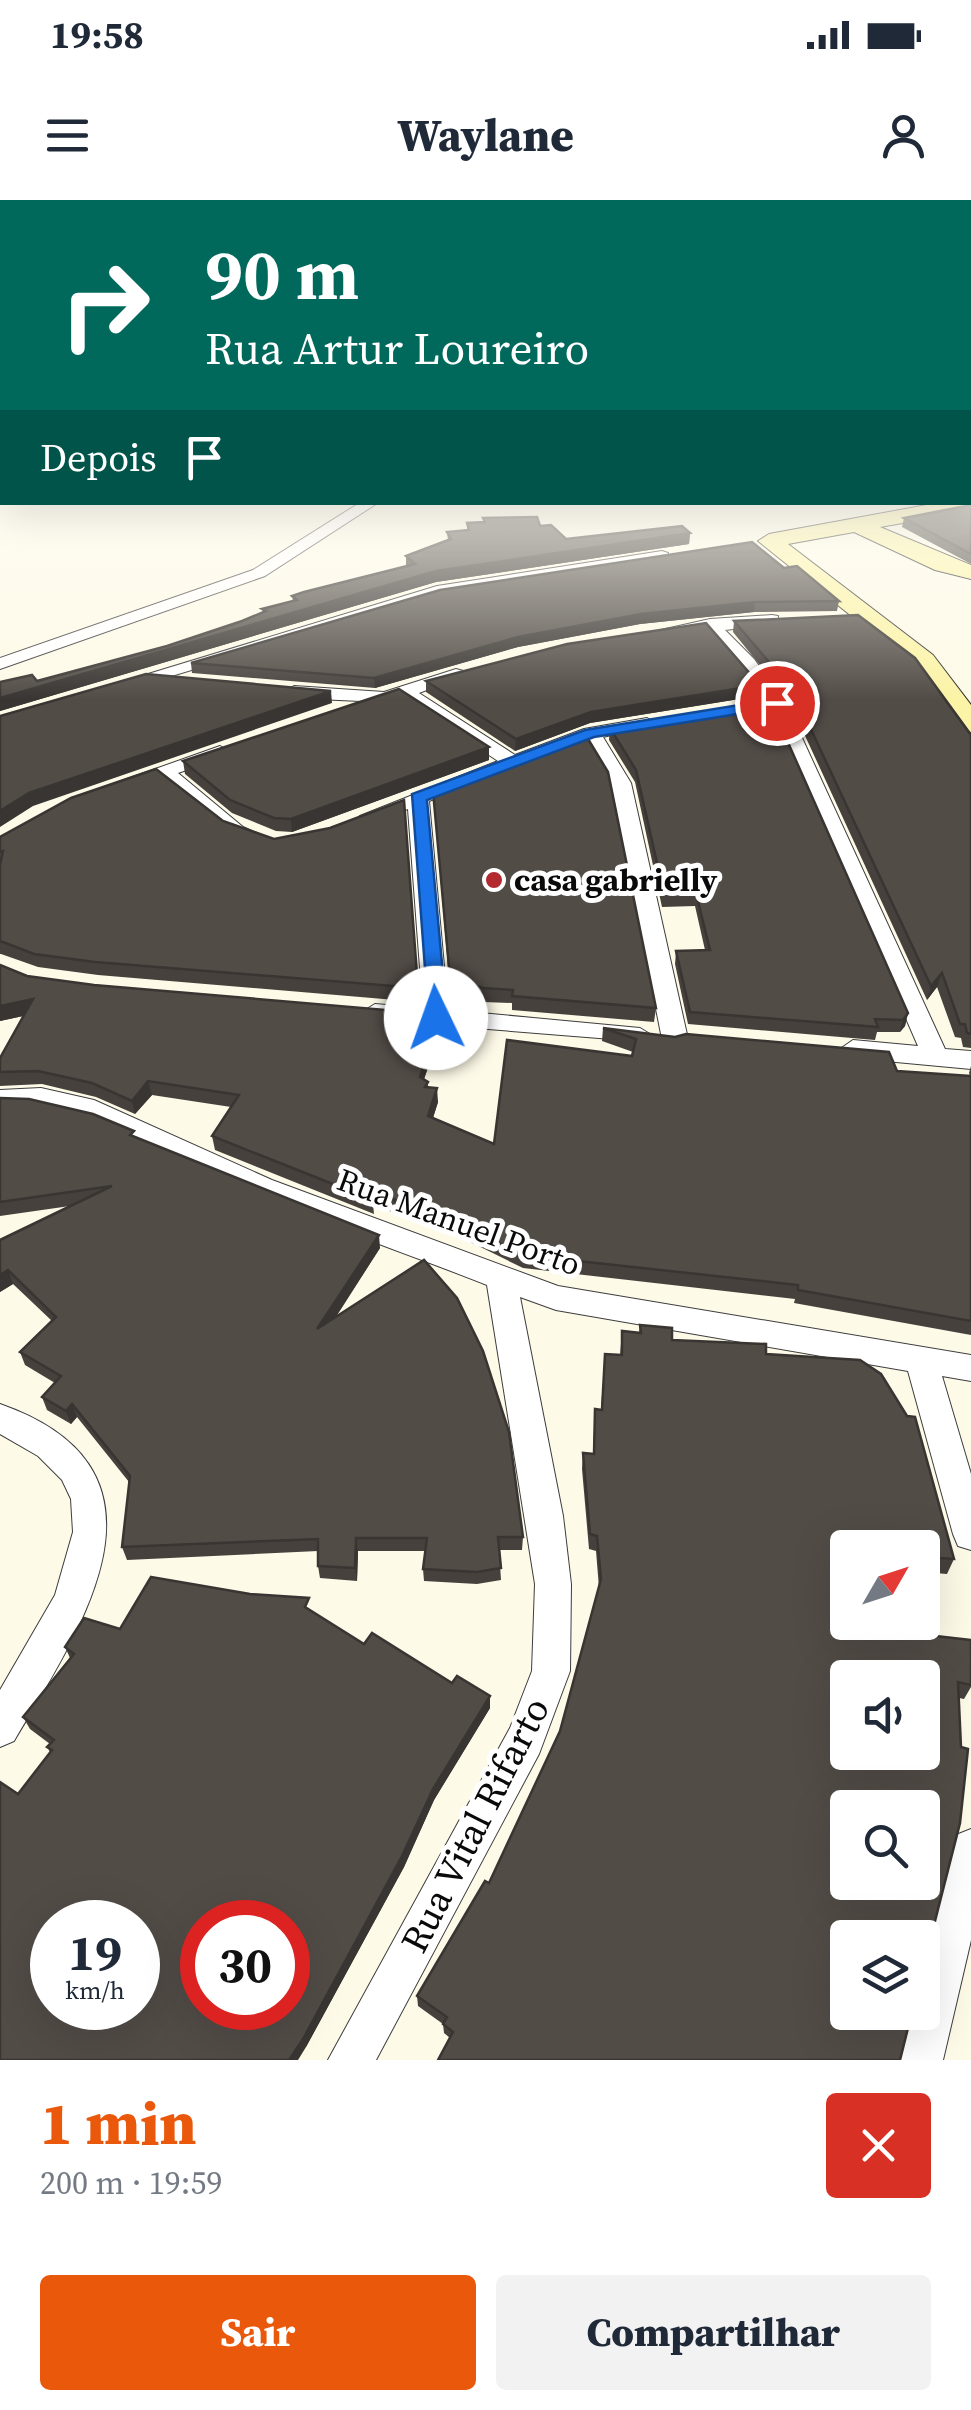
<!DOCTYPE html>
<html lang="pt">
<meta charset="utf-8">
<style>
body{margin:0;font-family:"Source Serif 4",serif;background:#f2f2f3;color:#1f2937;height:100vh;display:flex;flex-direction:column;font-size:38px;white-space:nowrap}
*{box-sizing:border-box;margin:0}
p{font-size:32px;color:#747a83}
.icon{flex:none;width:55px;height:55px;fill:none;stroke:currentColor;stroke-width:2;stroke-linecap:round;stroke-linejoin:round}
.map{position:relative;height:1860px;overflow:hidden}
.side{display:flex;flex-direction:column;background:#fff;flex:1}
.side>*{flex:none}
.top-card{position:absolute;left:0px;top:0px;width:972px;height:305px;box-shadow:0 10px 40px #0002;background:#00695c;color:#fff;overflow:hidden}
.needle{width:65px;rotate:51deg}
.buttons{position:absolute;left:830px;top:1330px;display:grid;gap:20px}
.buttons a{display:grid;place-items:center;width:110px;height:110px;border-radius:10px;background:#fff;box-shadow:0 10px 40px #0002;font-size:50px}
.speed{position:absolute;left:30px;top:1700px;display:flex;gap:20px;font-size:50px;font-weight:700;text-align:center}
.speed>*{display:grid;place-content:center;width:130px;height:130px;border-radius:50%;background:#fff;box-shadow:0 10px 40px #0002;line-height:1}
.speed small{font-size:25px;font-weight:400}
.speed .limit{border:15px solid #d22;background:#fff;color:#111}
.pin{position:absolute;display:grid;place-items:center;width:85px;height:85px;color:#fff;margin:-42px;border:5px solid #fff;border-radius:50%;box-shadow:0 2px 10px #0007}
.me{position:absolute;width:110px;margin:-55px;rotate:357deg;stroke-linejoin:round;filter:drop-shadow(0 0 8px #0008)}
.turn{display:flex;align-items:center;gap:35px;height:210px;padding:0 40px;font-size:45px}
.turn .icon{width:130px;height:130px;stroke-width:2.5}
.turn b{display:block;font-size:70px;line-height:85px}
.then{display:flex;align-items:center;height:95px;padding:0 40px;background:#0003;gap:20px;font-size:38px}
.round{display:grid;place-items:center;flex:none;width:105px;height:105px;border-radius:10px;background:#f2f2f3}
.head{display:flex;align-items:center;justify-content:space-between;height:170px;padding:0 40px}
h1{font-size:60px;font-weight:800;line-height:75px;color:#ea580c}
.button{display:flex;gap:20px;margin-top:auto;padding:20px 40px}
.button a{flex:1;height:115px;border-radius:10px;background:#ea580c;color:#fff;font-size:40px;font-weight:800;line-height:115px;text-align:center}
.button a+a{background:#f2f2f3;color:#1f2937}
.status{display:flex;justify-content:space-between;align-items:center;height:70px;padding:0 50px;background:#fff;direction:ltr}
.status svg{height:28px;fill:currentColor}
header{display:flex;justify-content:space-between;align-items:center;height:130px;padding:0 40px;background:#fff;font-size:45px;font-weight:800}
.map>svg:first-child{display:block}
</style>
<div class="status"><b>19:58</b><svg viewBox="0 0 49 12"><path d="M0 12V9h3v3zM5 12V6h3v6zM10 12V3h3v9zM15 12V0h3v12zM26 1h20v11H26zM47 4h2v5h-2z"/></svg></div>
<header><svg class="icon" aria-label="menu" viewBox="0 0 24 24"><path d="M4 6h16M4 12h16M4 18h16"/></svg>Waylane<svg class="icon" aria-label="person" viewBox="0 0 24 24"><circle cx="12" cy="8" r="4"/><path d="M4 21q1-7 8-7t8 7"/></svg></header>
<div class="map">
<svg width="971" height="1860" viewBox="0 0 971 1860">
<rect width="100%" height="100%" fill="#fefae8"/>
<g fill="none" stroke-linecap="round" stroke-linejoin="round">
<g stroke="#3d3d3d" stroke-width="2">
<g id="street">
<rect x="970" y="240" width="1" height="7"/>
<path d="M361 302H379L265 376 0 469V458L253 370Z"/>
<path d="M662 351 668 353V359L439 396 128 489 112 485 437 386Z"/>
<path d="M772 415 778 416V424L725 430 754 459 786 503 945 849 971 851V869L853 858 840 849 853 840 918 846 768 503 708 432 670 435 661 430 710 419Z"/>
<path d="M456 469 471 473 419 493 515 555 584 529 647 518 657 524 603 537 631 583 688 839 684 845 675 847 662 839 611 583 586 542 429 601 448 810 640 828 653 836 649 842 375 820 362 812 375 804 423 808 408 609 371 622 360 616 498 561 402 498 370 508 361 501 294 498 285 492 294 486 384 492Z"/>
<path d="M220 546 230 552 227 556 178 573 243 627 261 635V645C226 652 184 599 160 578L123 590 113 584Z"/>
<path d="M41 888 94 900 272 980 558 1086 971 1155V1181L942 1176 971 1274V1350L958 1346 953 1334 908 1171 556 1110 520 1097 563 1316 571 1384 570 1471 539 1554 376 1860H328L510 1528 532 1471 535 1384 487 1085C409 1054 328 1027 251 994 169 959 91 904 0 908V890Z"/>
<path d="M0 1204C188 1270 83 1425 14 1541L0 1547V1490L55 1395 73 1332 71 1299 62 1280 38 1256 0 1234Z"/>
<path d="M971 1629V1740L943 1860H897L909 1812H922V1759L950 1650 956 1635Z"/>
</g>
</g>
<g stroke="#2c2c2c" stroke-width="2">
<path id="secondary" d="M971 297V311L880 327 971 365V379L935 370 854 332 788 344 933 455 971 505V532L961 530 915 467 758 341 769 334 943 302H970Z"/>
</g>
<use href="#street" fill="#fff" fill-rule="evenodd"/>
<use href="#secondary" fill="#fbf3a6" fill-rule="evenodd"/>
</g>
<g fill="#47413d">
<path d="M971 305V364L902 327 904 318Z"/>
<path d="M483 318 540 326 566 339 690 333 689 344 436 382 0 511V482L37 481 167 446 242 421 263 412 262 409 293 401 292 396 406 367V356L448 340 447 332 467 330V323L483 322Z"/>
<path d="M784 368 839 401 837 411 754 412 640 424 518 447 375 488 192 473 191 463Z"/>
<path d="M734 421 971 535V848L963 847 961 838 955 837 937 787 927 800 789 501 733 432Z"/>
<path d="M426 481 758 496 590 523 515 551 426 492Z"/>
<path d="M610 528 908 813 905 826 900 832H877L875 840 688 824 675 764 676 751 705 750 695 706 662 707 635 582 609 540Z"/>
<path d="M489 560 292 632 276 631 232 613 185 574 183 561Z"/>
<path d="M433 591 656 808 654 822 512 810V803L483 802 459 794 449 780Z"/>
<path d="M404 600 419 802 98 775 38 767 1 754H0V637L223 621 274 639 330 628Z"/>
<path d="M0 765 27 776 94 785 410 812V827L436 844 424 879 438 902 433 918 494 944 632 856 633 852 602 841 603 828 897 871 970 876 969 873 971 866V1135L794 1103 795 1099 523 1068 405 1010 401 1016 373 1004 374 1014 215 950 212 936 231 907 152 895 135 914 96 897 42 884 0 886V858L23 816 0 821Z"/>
<path d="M0 898 136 937 380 1048 336 1117 523 1337 522 1350H499L501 1380 477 1384 424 1381 423 1369 425 1351H358L357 1381 320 1378 318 1366V1351L127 1360 122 1347 129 1282 77 1217 71 1224 47 1210 42 1197 55 1183 25 1165 20 1152 52 1121 13 1084 0 1092V1040L70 1006 0 1016Z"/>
<path d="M640 1125 672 1140 766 1154 954 1359 947 1374 922 1372V1348H848L927 1435 971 1440V1487L964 1499 959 1498 450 1838 444 1833 443 1824 418 1806 417 1796 489 1683 560 1531 599 1388 596 1351 589 1349 582 1269 583 1253 593 1254 595 1209 601 1210 605 1154 620 1155 622 1131 639 1133Z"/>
<path d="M312 1411 364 1444 452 1483 490 1496V1508L434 1600 404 1667 306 1847 18 1594 50 1552 47 1547 50 1544 30 1529 23 1517 70 1458 65 1447 120 1429Z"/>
</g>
<g fill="#393532">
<path d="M690 333 689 344 436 382 0 511V498L436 371Z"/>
<path d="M755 402 754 412 640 424 518 447 375 488 374 478 518 437 641 414Z"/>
<path d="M760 485 758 496 590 523 515 551 516 539 591 512Z"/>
<path d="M331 491 332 503 33 606 0 627V611L29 593Z"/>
<path d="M489 547V560L292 632 291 619Z"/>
<path d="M942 773 937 787 927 800 931 786Z"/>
<path d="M33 799 37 813 0 821V806Z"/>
<path d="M410 812 411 825 405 839 404 826Z"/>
<path d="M908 813 905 826 900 832 903 820Z"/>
<path d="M436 830V844L420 891V877Z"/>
<path d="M148 881 152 895 135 914 132 901Z"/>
<path d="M437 888 438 902 429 930 428 916Z"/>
<path d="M404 997 405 1010 401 1016 400 1002Z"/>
<path d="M379 1035 380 1048 319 1142 317 1129Z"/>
<path d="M8 1070 13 1084 0 1092V1075Z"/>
<path d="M72 1204 77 1217 71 1224 66 1211Z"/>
<path d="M356 1338 358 1351 357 1381 355 1368Z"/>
<path d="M490 1496V1508L434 1600 404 1667 306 1847 298 1860H289L433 1589Z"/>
</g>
<g fill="#524c47" stroke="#393532" stroke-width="2.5" fill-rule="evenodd">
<path d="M971 305V354L904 318Z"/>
<path d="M537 317 540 326 551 325 566 339 682 326 690 333 436 371 0 498V482L32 475 37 481 167 446 242 421 266 411 262 409 297 400 292 396 304 392 415 364 406 356 451 339 447 332 469 330 467 323 485 322 483 318Z"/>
<path d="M752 342 784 368 797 366 839 401 755 402 641 414 518 437 374 478 191 463 440 390Z"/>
<path d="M858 415 915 458 971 535V834L967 833 965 824H960L942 773 931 786 792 489 734 421Z"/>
<path d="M706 423 760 485 591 512 516 539 426 481 567 444Z"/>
<path d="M146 474 331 491 29 593 0 611V516Z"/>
<path d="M399 489 489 547 291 619 274 618 230 600 183 561Z"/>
<path d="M770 502 908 813 903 820 875 819 878 827 690 812 676 751 710 750 696 693 664 694 636 570 610 528Z"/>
<path d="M585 534 608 572 656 808 512 796 513 790 483 788 459 780 449 767 433 591Z"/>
<path d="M156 569 223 621 274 639 330 628 404 600 418 788 95 762 34 754 0 741V665L3 651 0 652V637L71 598Z"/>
<path d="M0 765 27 776 94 785 410 812 404 826 436 830 420 877 428 882 425 887 437 888 428 916 494 944 507 840 632 856 636 839 603 828 675 837 686 834 889 852 897 871 971 876V1121L798 1090V1085L523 1055 404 997 400 1002 360 985 373 1000 212 936 239 895 148 881 132 901 92 883 38 871 0 872V858L33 799 0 806Z"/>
<path d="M0 898 29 899 93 914 134 931 130 935 379 1035 317 1129 424 1060 457 1098 483 1151 509 1232 523 1337H498L501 1368 477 1372 423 1369 427 1338H356L355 1368 318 1366V1339L122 1347 130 1276 72 1204 66 1211 42 1197 61 1176 20 1152 56 1117 8 1070 0 1075V1040L112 986 0 1002Z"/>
<path d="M640 1125 672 1128V1140L766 1144V1154L860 1160 881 1174 907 1216 915 1217 954 1359 922 1357V1348H848V1422H922V1403L927 1435 971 1440V1485L958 1482 961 1547 968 1549 960 1623 922 1772V1738H848V1812H912L900 1860H438L453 1832 443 1824 447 1817 417 1796 485 1681 489 1683 560 1531 601 1379 597 1336 590 1334 583 1253 594 1254 595 1209 602 1210 605 1154 622 1155V1131L641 1133ZM848 1478H922V1552H848ZM848 1608H922V1682H848Z"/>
<path d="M151 1377 250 1394 309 1398 305 1407 364 1444 372 1433 452 1483 457 1476 490 1496 433 1589 402 1656 303 1839 289 1860H0V1582L18 1594 52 1550 47 1547 54 1540 23 1517 74 1454 65 1447 84 1418 120 1429ZM52 1722H138V1808H52ZM202 1722H288V1808H202Z"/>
</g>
<linearGradient id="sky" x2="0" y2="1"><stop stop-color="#91c3ec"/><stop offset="0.48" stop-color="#fffdf5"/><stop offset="1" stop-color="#fffdf5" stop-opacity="0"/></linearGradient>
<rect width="971" height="500" fill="url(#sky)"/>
<path fill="#1a73e8" stroke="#114b97" stroke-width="2.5" d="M777 499 785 503 782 507 594 537 427 600 447 818 444 822H429L412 594 585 530Z"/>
<circle fill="#b22a2f" stroke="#fff" stroke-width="4" cx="494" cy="680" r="10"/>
<g text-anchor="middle" stroke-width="10" stroke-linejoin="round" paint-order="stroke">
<g font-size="32" font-weight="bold" fill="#0a0a0a" stroke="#fff" text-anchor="start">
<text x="514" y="691">casa gabrielly</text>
</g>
<g font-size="32" fill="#0a0a0a" stroke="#fff">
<text transform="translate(459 1022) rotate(20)" y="11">Rua Manuel Porto</text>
</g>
<g font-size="38" fill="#0a0a0a" stroke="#fff">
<text transform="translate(475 1625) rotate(-63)" y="13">Rua Vital Rifarto</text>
</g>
</g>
</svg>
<div class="buttons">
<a><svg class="needle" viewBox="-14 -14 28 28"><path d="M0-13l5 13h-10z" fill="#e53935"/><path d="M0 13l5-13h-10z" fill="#747a83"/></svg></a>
<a><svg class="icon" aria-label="sound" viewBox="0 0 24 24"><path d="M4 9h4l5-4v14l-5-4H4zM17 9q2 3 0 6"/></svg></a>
<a><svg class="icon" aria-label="search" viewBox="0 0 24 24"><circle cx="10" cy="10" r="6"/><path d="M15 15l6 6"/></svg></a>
<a><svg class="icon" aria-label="layers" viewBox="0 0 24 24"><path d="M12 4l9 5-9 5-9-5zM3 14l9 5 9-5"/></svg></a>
</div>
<div class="speed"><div>19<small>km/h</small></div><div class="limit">30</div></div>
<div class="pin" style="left:777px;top:503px;background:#d93025"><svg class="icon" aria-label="arrive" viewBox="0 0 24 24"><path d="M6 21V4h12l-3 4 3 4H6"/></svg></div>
<svg class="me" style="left:436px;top:818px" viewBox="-20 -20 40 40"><circle r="19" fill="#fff"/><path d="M0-13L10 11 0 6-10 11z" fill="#1a73e8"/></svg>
<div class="top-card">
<div class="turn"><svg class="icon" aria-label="right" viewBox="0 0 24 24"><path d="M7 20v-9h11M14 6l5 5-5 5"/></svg><div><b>90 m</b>Rua Artur Loureiro</div></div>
<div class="then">Depois<svg class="icon" aria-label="arrive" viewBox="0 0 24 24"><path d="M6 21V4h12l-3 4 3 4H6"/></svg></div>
</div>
</div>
<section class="side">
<div class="head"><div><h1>1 min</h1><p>200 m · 19:59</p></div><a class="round" style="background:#d93025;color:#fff"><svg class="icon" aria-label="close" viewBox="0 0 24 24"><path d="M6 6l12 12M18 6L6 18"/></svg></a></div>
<div class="button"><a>Sair</a><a>Compartilhar</a></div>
</section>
